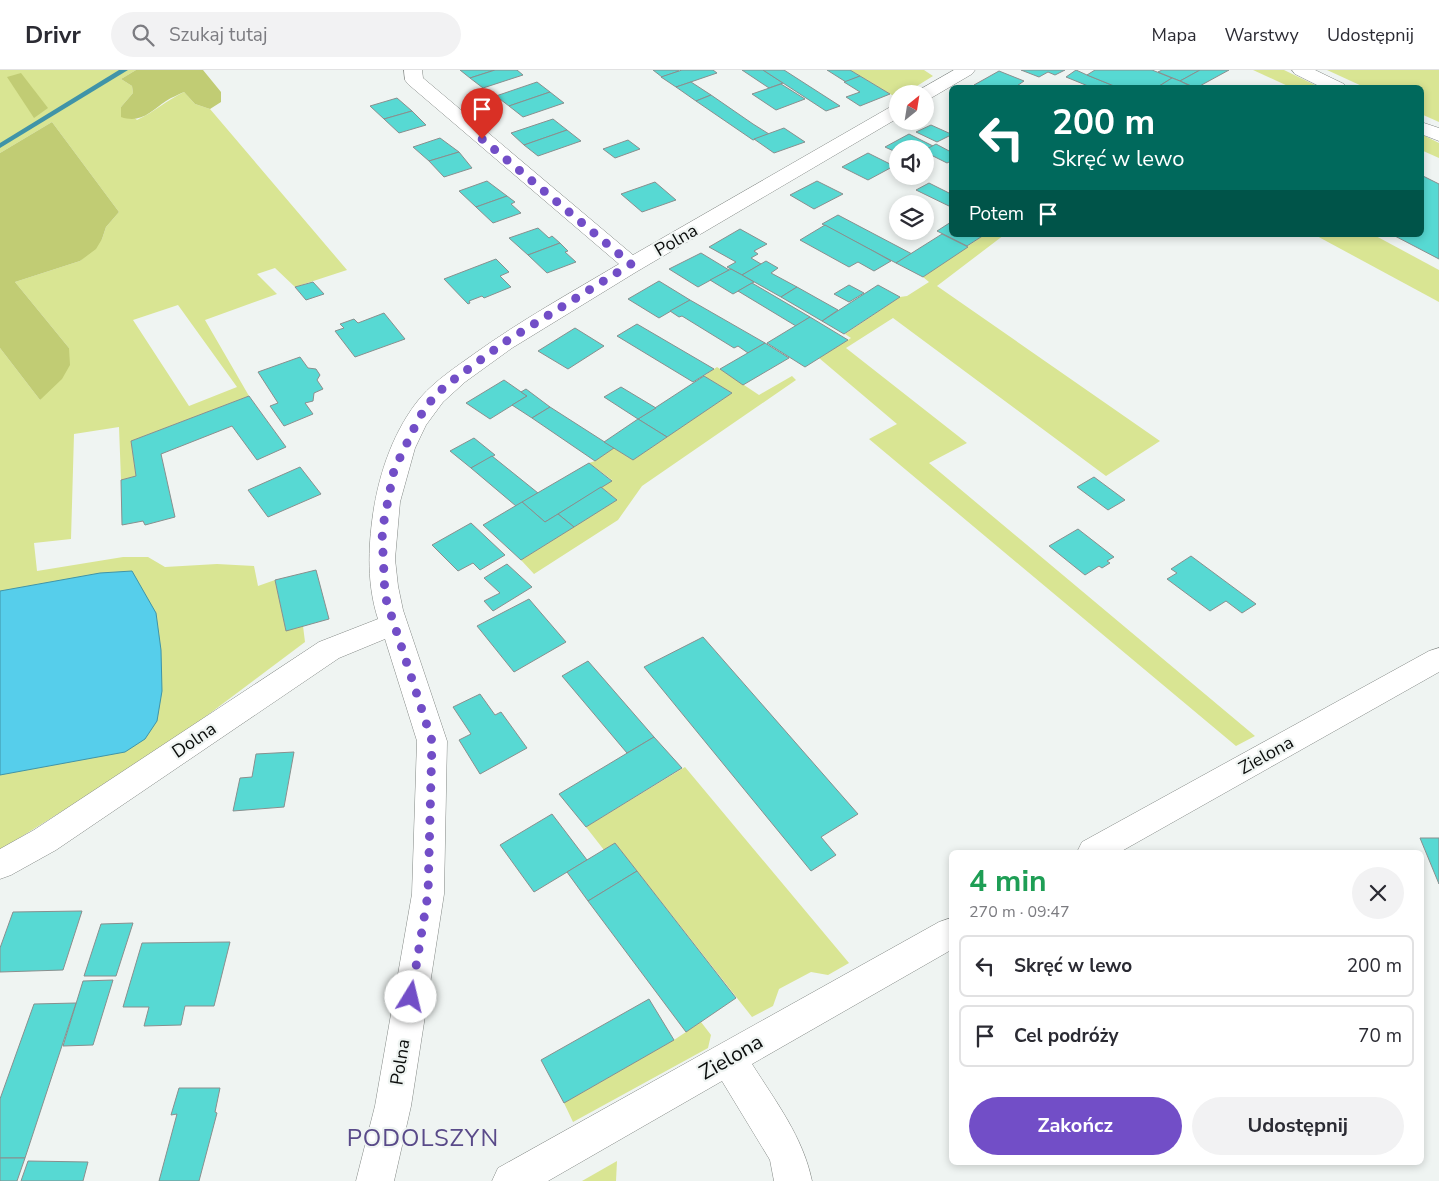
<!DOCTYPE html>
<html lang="pl">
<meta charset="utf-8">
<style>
body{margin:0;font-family:"Nunito Sans",sans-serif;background:#f2f2f3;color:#2b2b33;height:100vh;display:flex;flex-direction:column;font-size:19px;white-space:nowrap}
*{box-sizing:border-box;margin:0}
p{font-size:16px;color:#7c7c81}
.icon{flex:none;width:28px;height:28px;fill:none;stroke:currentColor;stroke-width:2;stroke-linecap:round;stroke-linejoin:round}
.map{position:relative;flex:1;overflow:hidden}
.side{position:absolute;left:949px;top:780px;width:475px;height:315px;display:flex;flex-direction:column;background:#fff;border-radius:8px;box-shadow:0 2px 8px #0003}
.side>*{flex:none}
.banner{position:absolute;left:949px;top:15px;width:475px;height:152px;border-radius:8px;box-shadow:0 2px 8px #0003;background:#00695c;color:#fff;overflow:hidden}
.needle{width:32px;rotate:30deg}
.buttons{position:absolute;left:889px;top:15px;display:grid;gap:10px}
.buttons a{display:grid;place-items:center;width:45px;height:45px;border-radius:50%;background:#fff;box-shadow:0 2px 8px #0003;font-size:25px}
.pin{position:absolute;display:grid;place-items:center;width:42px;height:42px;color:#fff;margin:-51px -21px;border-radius:50% 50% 50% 0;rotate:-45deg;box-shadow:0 0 5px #0007}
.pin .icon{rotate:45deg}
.me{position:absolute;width:55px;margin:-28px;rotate:9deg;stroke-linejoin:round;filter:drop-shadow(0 0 4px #0008)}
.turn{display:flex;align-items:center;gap:18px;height:105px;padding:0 20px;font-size:22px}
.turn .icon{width:65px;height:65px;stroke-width:2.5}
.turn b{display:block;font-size:35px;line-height:42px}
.then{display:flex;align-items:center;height:48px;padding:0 20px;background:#0003;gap:10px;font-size:19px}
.round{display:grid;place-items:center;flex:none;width:52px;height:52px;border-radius:26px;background:#f2f2f3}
.head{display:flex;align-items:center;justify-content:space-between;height:85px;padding:0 20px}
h1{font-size:30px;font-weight:700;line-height:38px;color:#1e9e55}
.action{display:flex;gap:10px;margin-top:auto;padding:10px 20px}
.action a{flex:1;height:58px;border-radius:30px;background:#724ec7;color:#fff;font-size:20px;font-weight:700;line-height:58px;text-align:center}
.action a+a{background:#f2f2f3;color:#2b2b33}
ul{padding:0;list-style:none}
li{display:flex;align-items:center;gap:15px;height:62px;margin:0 10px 8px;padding:0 10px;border:2px solid #e1e1e2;border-radius:8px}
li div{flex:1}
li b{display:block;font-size:19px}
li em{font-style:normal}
header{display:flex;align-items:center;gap:30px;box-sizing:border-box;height:70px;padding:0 25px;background:#fff;border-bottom:1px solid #e1e1e2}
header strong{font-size:24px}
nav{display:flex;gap:28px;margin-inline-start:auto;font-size:18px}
.search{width:350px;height:45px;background:#f2f2f3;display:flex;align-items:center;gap:12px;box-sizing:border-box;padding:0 18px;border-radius:28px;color:#7c7c81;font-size:19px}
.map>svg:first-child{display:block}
</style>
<header>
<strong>Drivr</strong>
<div class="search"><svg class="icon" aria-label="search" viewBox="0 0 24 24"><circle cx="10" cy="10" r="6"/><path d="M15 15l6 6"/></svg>Szukaj tutaj</div>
<nav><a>Mapa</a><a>Warstwy</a><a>Udostępnij</a></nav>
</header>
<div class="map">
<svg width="1439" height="1111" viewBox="0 0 1439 1111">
<rect width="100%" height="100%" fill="#eff4f2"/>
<g fill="#d9e593" fill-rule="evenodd">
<path d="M0 0H136L121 9 132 16 133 23 121 37 137 50C154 42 167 30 184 22L195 34 210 39 347 200 295 217 275 198 257 204 277 224 205 250 249 326 131 371 136 406 121 410 119 357 74 364 71 469 34 473 37 501 123 487H148L165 497 217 494 254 496 258 516 275 510 286 560 303 556 305 572 201 650 101 717 0 780V278L40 330 69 278 15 212 80 191 102 169 106 157 119 142 52 52 0 83ZM178 235 237 317 189 336 133 250Z"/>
<path d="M850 0H924L933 6 904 24H898L897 28Z"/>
<path d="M1253 0H1284L1315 15 1316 17H1290Z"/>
<path d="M1327 0H1439V52L1421 44V18L1364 17Z"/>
<path d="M1421 64 1439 73V88L1421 80Z"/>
<path d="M984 165H1004L937 216 1160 371 1106 406 893 248 846 278 967 373 929 393 1255 666 1236 676 869 369 897 354 819 288 851 268 845 264 900 227 907 226 929 212 923 207Z"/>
<path d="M1315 165H1374L1439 200V232Z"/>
<path d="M717 297 759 325 792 306 796 310 642 416 618 450 534 504 521 490 617 430 601 417 612 410 589 393 595 391 614 378 633 390 732 323 704 306Z"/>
<path d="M685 697 849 893 828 905 811 902 779 919 773 936 752 947 615 773 604 780 586 757Z"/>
<path d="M701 952 711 965 708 978 573 1052 564 1033 674 970Z"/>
<path d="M617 1091 616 1111H582Z"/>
</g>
<g fill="#c1cc74">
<path d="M136 0H203L221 22V32L210 39 195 34 184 22C178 25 172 27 166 31 151 41 141 54 121 47V37L133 23 132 16 121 9Z"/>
<path d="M21 3 48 38 34 48 7 7Z"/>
<path d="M52 52 119 142 106 157 102 169 96 179 80 191 15 212 69 278 70 295 62 309 40 330 0 278V83Z"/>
</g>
<path fill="#56ceeb" stroke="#4094a8" d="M132 501 156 543 161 580 162 621 157 651 145 669 125 682 0 705V521L100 503Z"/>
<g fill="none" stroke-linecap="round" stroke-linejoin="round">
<path fill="#4094a8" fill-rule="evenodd" d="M119 0H128L0 78V73Z"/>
</g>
<g fill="#57d9d3" stroke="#898f8e">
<path d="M460 0H495L470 8Z"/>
<path d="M495 0H517L523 5 483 18 470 8Z"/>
<path d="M653 0H677L679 1 662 7Z"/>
<path d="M682 0H713L717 3 676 17 661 7Z"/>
<path d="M742 0H763L783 13 769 18Z"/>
<path d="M763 0H784L840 36 826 41Z"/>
<path d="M827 0H850L860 6 846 12Z"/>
<path d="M1021 0H1065L1055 5 1048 2 1039 7Z"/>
<path d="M1076 0 1087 5 1119 18H1093L1066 7Z"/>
<path d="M1095 0H1152L1172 8 1156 18H1119L1087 5Z"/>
<path d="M1162 0H1200L1180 11 1158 2Z"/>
<path d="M1200 0H1229L1196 18 1180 11Z"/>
<path d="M999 1 1024 11 1014 18H980L974 15Z"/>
<path d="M860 6 890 24 860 36 846 27 860 22 844 12Z"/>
<path d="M1172 8 1180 11 1194 18H1156Z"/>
<path d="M537 12 550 22 509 36 496 26Z"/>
<path d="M691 12 711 25 696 31 676 17Z"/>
<path d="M781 14 805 29 776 40 752 24Z"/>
<path d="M550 22 564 33 523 47 509 36Z"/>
<path d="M711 25 753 54 769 64 753 70 696 31Z"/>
<path d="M397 28 412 41 384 49 370 36Z"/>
<path d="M412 41 426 55 399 63 384 49Z"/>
<path d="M553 49 567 60 524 75 511 63Z"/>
<path d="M931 55 951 64V65L937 72 916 62Z"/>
<path d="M784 58 805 72 774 83 754 69Z"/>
<path d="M567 60 581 71 538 86 524 75Z"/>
<path d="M909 64 933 76 925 80 898 79V83L885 77Z"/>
<path d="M440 68 459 82 429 91 413 77Z"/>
<path d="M628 70 640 79 615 88 603 79Z"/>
<path d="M936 74 951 82V91L947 93 929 84H925V80Z"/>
<path d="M459 82 472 98 444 107 429 91Z"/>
<path d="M868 83 894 96 868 110 842 97Z"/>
<path d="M1421 105 1439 114V189L1393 165H1421Z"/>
<path d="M487 111 507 126 476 137 459 121Z"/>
<path d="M817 111 843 124 814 139 790 125Z"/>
<path d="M655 112 676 130 642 142 621 124Z"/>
<path d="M929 113 951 124V137L916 120Z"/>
<path d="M507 126 515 132 511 134 521 143 493 153 476 137Z"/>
<path d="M838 145 912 184 896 193 822 154Z"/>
<path d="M951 152V165H984L967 176 937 161Z"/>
<path d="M825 155 875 182 891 191 874 201 858 192 849 197 800 170Z"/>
<path d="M538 158 549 168 552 166 560 173 528 185 509 168Z"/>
<path d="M740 159 767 174 754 181 758 184 751 188 761 194 742 205 727 197 736 192 709 177Z"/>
<path d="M942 164 968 177 923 207 896 193Z"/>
<path d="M560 173 568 181 565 182 576 192 547 203 528 185Z"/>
<path d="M701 183 729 200 698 217 669 199Z"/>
<path d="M496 189 509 202 500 206 511 217 484 228 482 226 469 231 470 233 468 234 444 209Z"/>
<path d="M766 191 778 198 771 203 797 217 781 227 742 205Z"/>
<path d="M731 199 742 205 754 212 733 224 710 210Z"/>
<path d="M659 211 690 230 659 248 628 229Z"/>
<path d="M313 212 324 224 306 230 295 217Z"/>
<path d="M752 213 810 247 796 256 738 221Z"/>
<path d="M849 215 864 223 849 232 834 224Z"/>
<path d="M878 215 900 227 844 264 822 251Z"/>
<path d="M797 217 838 240 822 251 781 227Z"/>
<path d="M690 230 765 273 748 283 738 276 734 278 682 246 679 247 670 241Z"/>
<path d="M384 243 405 269 355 287 335 261 344 258 340 254 354 249 358 253Z"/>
<path d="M810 247 848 270 805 297 767 273Z"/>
<path d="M637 254 714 299 693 312 617 266Z"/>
<path d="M575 258 604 276 568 299 538 281Z"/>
<path d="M765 273 789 288 743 315 720 299Z"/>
<path d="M300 287 308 298 316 299 320 305 317 310 323 319 314 323 313 331 305 333 313 344 284 356 270 336 278 333 258 302Z"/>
<path d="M704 306 732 323 667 367 638 349Z"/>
<path d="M504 310 527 326 490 349 466 333Z"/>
<path d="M621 317 656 338 638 349 604 327Z"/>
<path d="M526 319 550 337 532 348 512 335 527 326 521 322Z"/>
<path d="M249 326 286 377 257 390 232 356 161 384 175 447 145 455 143 451 122 455 121 410 136 406 131 371Z"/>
<path d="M550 337 614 378 595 391 532 348Z"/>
<path d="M638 349 667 367 633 390 604 372Z"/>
<path d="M474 368 495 385 471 398 450 381Z"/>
<path d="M492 386 538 423 516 436 471 398Z"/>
<path d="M589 393 612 411 545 452 522 432Z"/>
<path d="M300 397 321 424 268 447 248 420Z"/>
<path d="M1094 407 1125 430 1108 440 1077 417Z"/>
<path d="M601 417 617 430 574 457 558 444Z"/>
<path d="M522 432 545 452 558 444 574 457 521 490 483 455Z"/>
<path d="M471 453 505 485 480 500 473 493 458 501 432 475Z"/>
<path d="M1078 459 1114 487 1107 491 1110 493 1102 498 1099 496 1085 505 1049 476Z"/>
<path d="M1191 486 1245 526 1256 534 1242 543 1226 531 1210 541 1167 509 1177 503 1171 499Z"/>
<path d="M507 494 532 517 493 541 484 531 500 523 484 508Z"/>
<path d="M316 500 329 549 286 561 275 510Z"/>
<path d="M529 529 566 572 514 602 477 556Z"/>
<path d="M703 567 858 744 821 767 836 785 811 801 644 597Z"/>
<path d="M588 591 654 667 627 683 562 606Z"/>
<path d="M480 624 495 645 501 642 527 678 480 704 459 670 471 664 453 637Z"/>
<path d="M654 667 682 698 586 757 559 724Z"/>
<path d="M294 682 284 737 233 741 240 708 252 707 256 684Z"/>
<path d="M552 744 587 790 534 822 500 775Z"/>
<path d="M1420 768H1439V814Z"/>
<path d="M615 773 637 801 588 831 567 802Z"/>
<path d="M637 801 736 928 686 962 588 831Z"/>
<path d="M82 841 63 900 0 902V878L13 842Z"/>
<path d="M133 853 116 906H84L101 854Z"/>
<path d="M230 872 214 936H185L181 955 144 956 149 937H123L142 873Z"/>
<path d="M113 910 93 975 63 976 83 911Z"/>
<path d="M649 929 674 970 564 1033 541 990Z"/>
<path d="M76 933 25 1088H0V1029L34 934Z"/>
<path d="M179 1018H220L215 1042 217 1043 199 1111H159L177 1044 171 1045Z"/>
<path d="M0 1088H25L17 1111H0Z"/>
<path d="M28 1091 88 1092 83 1111H21Z"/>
</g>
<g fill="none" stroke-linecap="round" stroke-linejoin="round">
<g stroke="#838885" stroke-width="1">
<g id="minor">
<path d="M404 0H422L423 8 633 185 892 36 898 35V48L636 202 512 278 465 312 443 332 426 355 415 378 400 432 395 489 398 516 403 540 447 671 444 824 411 1036 394 1111H356L375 1036 412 824 417 671 385 569 339 588 56 780 11 805 0 809V779L34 760 319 572 378 549C367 515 368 479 373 444 379 403 394 359 421 327 436 310 456 297 474 284 520 251 570 223 619 194L408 14 405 10Z"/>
<path d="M954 0H975L972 4 931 28 925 29V24H916L919 20Z"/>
<path d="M1292 0H1315L1344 14 1346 18H1323L1295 4Z"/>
<path d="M1421 52 1439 58V71L1421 64Z"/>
<path d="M1439 578V602L1120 782H1077L1082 772 1429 581Z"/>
<path d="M951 848V880L752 994C776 1032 803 1067 812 1111H774L770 1090 722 1011 548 1111H492L498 1098 939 852Z"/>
</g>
</g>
<use href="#minor" fill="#fff" fill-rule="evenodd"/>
</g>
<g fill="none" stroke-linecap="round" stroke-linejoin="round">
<path stroke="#724ec7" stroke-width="9" stroke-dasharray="0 16.2" d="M411 927 428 824 432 671 385 526 382 461 394 400 419 348 428 334 445 316 505 272 631 194 482 69"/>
</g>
<g text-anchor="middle" stroke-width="4.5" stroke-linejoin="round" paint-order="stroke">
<g font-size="18" fill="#0b0d0c" stroke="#eff4f2">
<text transform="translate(676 170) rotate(-30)" y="6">Polna</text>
<text transform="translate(194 670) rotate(-34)" y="6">Dolna</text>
<text transform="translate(1266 685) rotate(-29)" y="6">Zielona</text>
<text transform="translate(400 992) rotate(-81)" y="6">Polna</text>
</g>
<g font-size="21" fill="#0b0d0c" stroke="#eff4f2">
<text transform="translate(731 987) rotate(-30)" y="7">Zielona</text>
</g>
<g font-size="24" letter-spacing="1" fill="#594a89" stroke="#eff4f2">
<text x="423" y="1076">PODOLSZYN</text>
</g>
</g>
</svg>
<div class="buttons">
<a><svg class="needle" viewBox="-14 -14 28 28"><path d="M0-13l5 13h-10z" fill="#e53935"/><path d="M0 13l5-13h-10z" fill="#7c7c81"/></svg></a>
<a><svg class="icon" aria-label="sound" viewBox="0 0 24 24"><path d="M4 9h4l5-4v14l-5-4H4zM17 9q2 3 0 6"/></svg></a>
<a><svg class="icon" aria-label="layers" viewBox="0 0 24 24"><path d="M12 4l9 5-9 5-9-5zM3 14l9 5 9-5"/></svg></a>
</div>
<div class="pin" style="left:482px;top:69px;background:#d93025"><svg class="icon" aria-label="arrive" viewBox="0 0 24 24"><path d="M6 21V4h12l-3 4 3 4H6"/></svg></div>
<svg class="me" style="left:411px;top:927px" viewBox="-20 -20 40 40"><circle r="19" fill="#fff"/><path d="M0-13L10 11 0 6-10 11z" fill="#724ec7"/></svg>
<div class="banner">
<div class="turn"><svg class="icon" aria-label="left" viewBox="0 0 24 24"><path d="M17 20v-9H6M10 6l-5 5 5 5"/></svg><div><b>200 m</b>Skręć w lewo</div></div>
<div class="then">Potem<svg class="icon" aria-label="arrive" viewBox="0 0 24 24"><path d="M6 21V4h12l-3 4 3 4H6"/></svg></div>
</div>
<section class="side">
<div class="head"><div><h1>4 min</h1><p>270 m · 09:47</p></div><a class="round"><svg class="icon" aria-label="close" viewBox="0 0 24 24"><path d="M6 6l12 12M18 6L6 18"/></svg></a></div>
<ul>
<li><svg class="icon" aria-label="left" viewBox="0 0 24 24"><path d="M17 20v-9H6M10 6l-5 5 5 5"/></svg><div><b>Skręć w lewo</b></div><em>200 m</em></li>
<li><svg class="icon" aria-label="arrive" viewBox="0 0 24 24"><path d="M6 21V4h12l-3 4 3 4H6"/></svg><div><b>Cel podróży</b></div><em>70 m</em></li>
</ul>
<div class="action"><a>Zakończ</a><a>Udostępnij</a></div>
</section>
</div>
